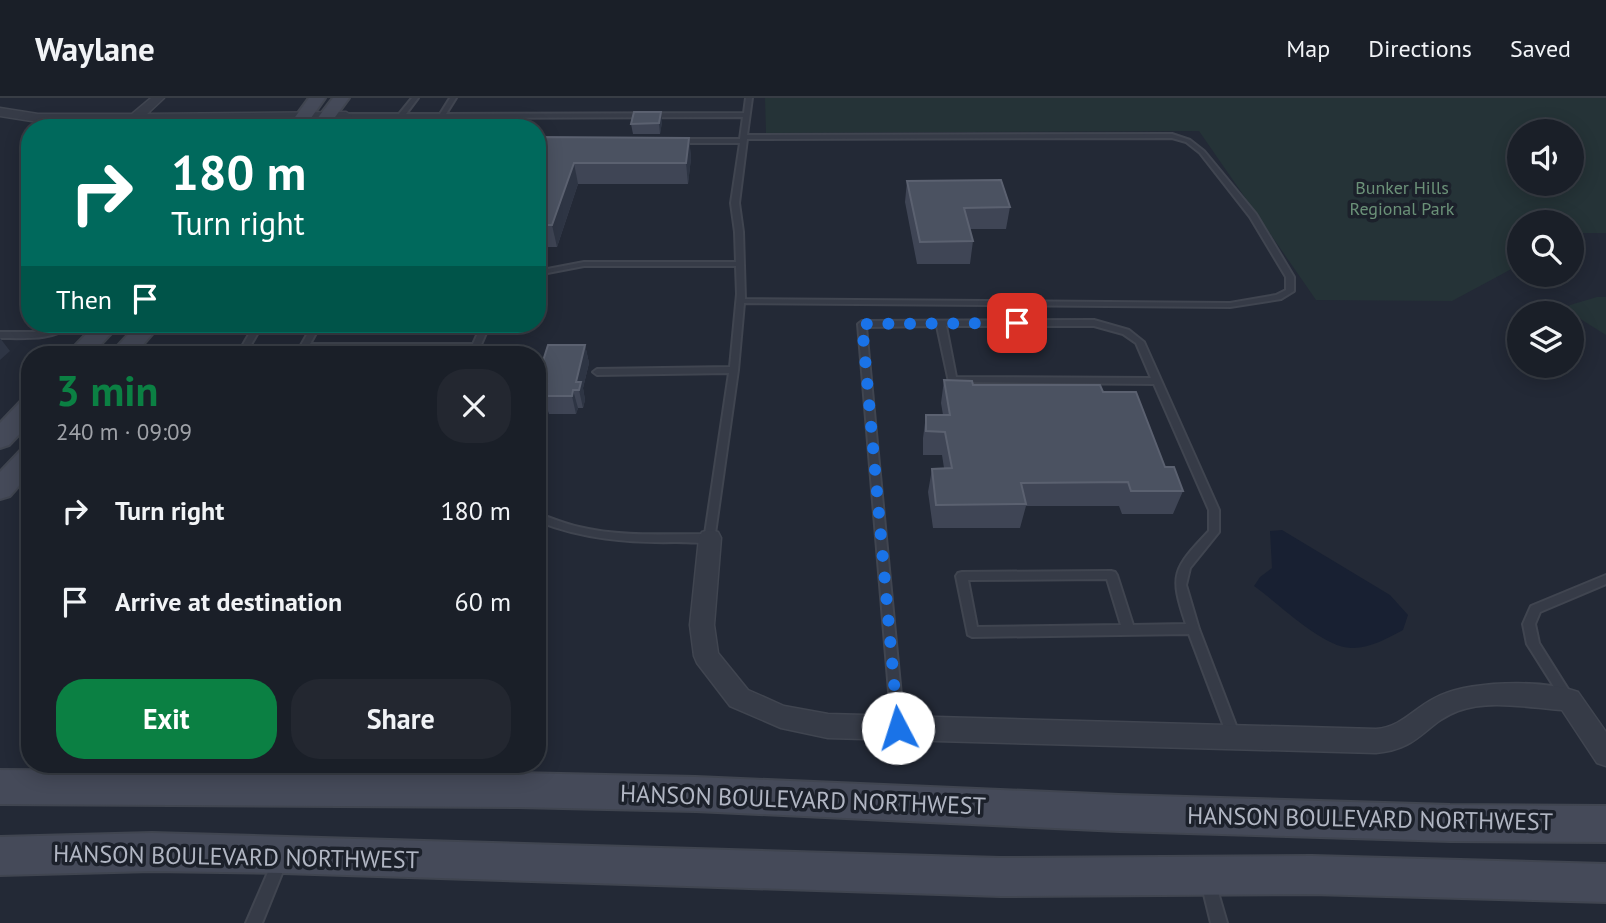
<!DOCTYPE html>
<meta charset="utf-8">
<style>
body{margin:0;font-family:"PT Sans",sans-serif;background:#232730;color:#f1f3f6;height:100vh;display:flex;flex-direction:column;font-size:26px;white-space:nowrap}
*{box-sizing:border-box;margin:0}
p{font-size:23px;color:#9fa2a8}
.icon{flex:none;width:38px;height:38px;fill:none;stroke:currentColor;stroke-width:2;stroke-linecap:round;stroke-linejoin:round}
.map{position:relative;flex:1;overflow:hidden}
.sheet{position:absolute;left:21px;top:248px;width:525px;height:427px;display:flex;flex-direction:column;background:#1a1f28;border-radius:28px;box-shadow:0 4px 18px #0003,0 0 0 2px #383d45}
.sheet>*{flex:none}
.guide{position:absolute;left:21px;top:21px;width:525px;height:214px;border-radius:28px;box-shadow:0 4px 18px #0003,0 0 0 2px #383d45;background:#00695c;color:#fff;overflow:hidden}
.fabs{position:absolute;left:1507px;top:21px;display:grid;gap:14px}
.fabs a{display:grid;place-items:center;width:77px;height:77px;border-radius:50%;background:#1a1f28;box-shadow:0 4px 18px #0003,0 0 0 2px #383d45;font-size:35px}
.pin{position:absolute;display:grid;place-items:center;width:60px;height:60px;color:#fff;margin:-30px;border-radius:14px;box-shadow:0 4px 10px #0006}
.me{position:absolute;width:77px;margin:-38px;rotate:355deg;stroke-linejoin:round;filter:drop-shadow(0 0 5px #0008)}
.turn{display:flex;align-items:center;gap:24px;height:147px;padding:0 35px;font-size:32px}
.turn .icon{width:91px;height:91px;stroke-width:2.5}
.turn b{display:block;font-size:49px;line-height:60px}
.then{display:flex;align-items:center;height:66px;padding:0 35px;background:#0003;gap:14px;font-size:26px}
.round{display:grid;place-items:center;flex:none;width:74px;height:74px;border-radius:28px;background:#232730}
.headline{display:flex;align-items:center;justify-content:space-between;height:119px;padding:0 35px}
h1{font-size:42px;font-weight:700;line-height:52px;color:#0b8043}
.action{display:flex;gap:14px;margin-top:auto;padding:14px 35px}
.action a{flex:1;height:80px;border-radius:28px;background:#0b8043;color:#fff;font-size:28px;font-weight:700;line-height:80px;text-align:center}
.action a+a{background:#232730;color:#f1f3f6}
ul{padding:0;list-style:none}
li{display:flex;align-items:center;gap:21px;height:91px;padding:0 35px}
li div{flex:1}
li b{display:block;font-size:26px}
li em{font-style:normal}
header{display:flex;align-items:center;gap:42px;box-sizing:border-box;height:98px;padding:0 35px;background:#1a1f28;border-bottom:2px solid #383d45}
header strong{font-size:33px}
nav{display:flex;gap:38px;margin-inline-start:auto;font-size:24px}
.map>svg:first-child{display:block}
</style>
<header>
<strong>Waylane</strong>
<nav><a>Map</a><a>Directions</a><a>Saved</a></nav>
</header>
<div class="map">
<svg width="1606" height="825" viewBox="0 0 1606 825">
<rect width="100%" height="100%" fill="#232936"/>
<g fill="#253337" fill-rule="evenodd">
<path d="M765 0H1606V135H1578L1572 138V124H1519V167L1452 203 1316 202 1199 33 766 35ZM1519 33H1572V86H1519Z"/>
<path d="M1597 199H1606V237L1566 212 1570 207Z"/>
</g>
<path fill="#182032" d="M1282 432 1390 497 1408 517 1403 532C1388 540 1369 551 1351 550 1322 549 1278 505 1254 488L1260 479 1272 470 1270 433Z"/>
<g fill="none" stroke-linecap="round" stroke-linejoin="round">
<g stroke="#404550" stroke-width="4">
<g id="service">
<path d="M412 0H418L406 16H440L450 0H456L446 16 744 15 746 0H752L747 37 1172 36 1190 42 1204 53 1256 116 1294 179V193L1281 201 1230 209 744 205 738 272 714 443C702 446 688 444 676 444 628 445 582 441 537 423V415C551 420 565 426 579 429 620 439 663 436 705 436L729 275 597 277 593 274 597 271 730 269 737 196 736 168H584L537 177V173L584 164H736L735 134 731 105 740 45H677L674 43 677 41H740L743 19 444 20 438 30H432L438 20H403L396 30H390L397 20H346L343 18 346 16H399ZM1172 40 1186 44 1200 55 1250 119 1286 179V192L1276 197 1230 205 745 201 743 134 739 105 747 41Z"/>
<path d="M1094 222 1129 232 1144 244 1219 412V434L1190 470 1186 487 1199 531 1240 638 1239 642 1234 644 1229 642 1189 536 972 539 968 537 956 478 958 475 962 474 1111 473 1115 474 1117 477 1133 527 1186 526C1169 476 1173 471 1209 433V412L1154 286 949 284 937 228 866 229 904 629 903 633 898 635 893 633 892 629 858 226 862 223ZM946 228H1094L1123 236 1136 245 1151 280 956 279ZM1107 481 1121 527 977 529 968 482Z"/>
<path d="M65 226H74C54 243 25 240 0 240V234H46Z"/>
<path d="M255 226H263L245 257H237Z"/>
<path d="M313 226H321L310 246H473L482 226H490L480 249 476 252 301 251 300 249Z"/>
<path d="M1606 477V486L1540 514 1535 526 1539 545 1573 599 1571 603 1567 604 1563 603 1527 546 1523 526 1531 508Z"/>
<path d="M280 756 285 758 287 763 262 825H246L275 758Z"/>
<path d="M1208 777 1213 779 1215 784 1227 825H1211L1201 784 1203 779Z"/>
</g>
</g>
<g stroke="#404550" stroke-width="3">
<g id="minor">
<path d="M151 0H164L147 16 346 14 352 18 346 22 139 23 130 28 124 23 38 24 0 18V10L38 16H132Z"/>
<path d="M710 432 718 434 721 440 714 527 718 555 748 592 784 608 828 616 1376 631C1401 629 1412 612 1433 601 1466 582 1543 581 1578 594L1606 634V668L1597 665 1562 612C1530 610 1489 601 1458 613 1424 626 1421 651 1376 655L828 640 781 630 730 608 697 565 694 558 690 527 699 440 702 434Z"/>
</g>
</g>
<g stroke="#404550" stroke-width="4">
<g id="secondary">
<path d="M309 0H325L304 30H287Z"/>
<path d="M333 0H349L327 30H310Z"/>
<path d="M96 226H120L91 257H66Z"/>
<path d="M138 226H161L134 257H109Z"/>
<path d="M30 301V325L9 347 0 350V325L21 303Z"/>
<path d="M30 349V375L10 398 0 401V374L21 352Z"/>
<path d="M0 672 517 675 696 679 1119 697 1450 707 1606 708V744L1450 743 1119 733 696 713 517 709 0 706Z"/>
<path d="M152 735 1000 760 1312 758 1606 766V804L1312 796 1000 798 283 775 152 773 0 777V739Z"/>
</g>
</g>
<use href="#service" fill="#363b47" fill-rule="evenodd"/>
<use href="#minor" fill="#363b47" fill-rule="evenodd"/>
<use href="#secondary" fill="#454a59" fill-rule="evenodd"/>
</g>
<g fill="#3f4555">
<path d="M662 24 660 36H633L631 26Z"/>
<path d="M537 39 689 40 691 60 688 86H578L557 149H537Z"/>
<path d="M907 83 1010 109 1006 131H970L973 143 970 166H917L905 104Z"/>
<path d="M338 226H432L428 235H342Z"/>
<path d="M585 247 589 265 583 290 585 302 583 310H578L576 316H549L545 304H541L537 290V282Z"/>
<path d="M944 282 973 287 1103 294 1183 393 1173 416H1122L1119 408H1026L1020 430H933L928 394 932 371 944 370 942 357H923V340L926 317H943L941 305Z"/>
</g>
<g fill="#2e3544">
<path d="M661 14 662 24 660 36 659 25Z"/>
<path d="M689 40 691 60 688 86 686 65Z"/>
<path d="M574 65 578 86 557 149 552 127Z"/>
<path d="M425 226H432L428 235Z"/>
<path d="M0 240 10 253 0 262Z"/>
<path d="M585 247 589 265 583 290 585 302 583 310 579 292 576 284Z"/>
<path d="M573 292 578 310 576 316 572 298Z"/>
</g>
<g fill="#4b5261" stroke="#5b6170" stroke-width="2">
<path d="M634 14H661L659 25 631 26Z"/>
<path d="M537 39 689 40 686 65H574L552 127H537Z"/>
<path d="M1001 82 1010 109 964 110 973 143 920 144 907 83Z"/>
<path d="M548 247H585L576 284H581L579 292H573L572 298H544L547 286H537V282Z"/>
<path d="M944 282 972 283 973 287H1100L1103 294H1136L1165 369H1174L1183 393H1131L1128 384 1021 385 1026 406 936 407 932 371 952 370 945 334 926 333V317H950Z"/>
</g>
<g fill="none" stroke-linecap="round" stroke-linejoin="round">
<path stroke="#1a73e8" stroke-width="12" stroke-dasharray="0 21.6" d="M898 630 862 226 1017 225"/>
</g>
<g text-anchor="middle" stroke-width="7" stroke-linejoin="round" paint-order="stroke">
<g font-size="18" fill="#6b9178" stroke="#1c212b">
<text x="1402" y="96">Bunker Hills<tspan x="1402" dy="21">Regional Park</tspan></text>
</g>
<g font-size="24" fill="#b1b6c3" stroke="#1c212b">
<text transform="translate(803 702) rotate(2)" y="8">HANSON BOULEVARD NORTHWEST</text>
<text transform="translate(1370 721) rotate(1)" y="8">HANSON BOULEVARD NORTHWEST</text>
<text transform="translate(236 759) rotate(1)" y="8">HANSON BOULEVARD NORTHWEST</text>
</g>
</g>
</svg>
<div class="fabs">
<a><svg class="icon" aria-label="sound" viewBox="0 0 24 24"><path d="M4 9h4l5-4v14l-5-4H4zM17 9q2 3 0 6"/></svg></a>
<a><svg class="icon" aria-label="search" viewBox="0 0 24 24"><circle cx="10" cy="10" r="6"/><path d="M15 15l6 6"/></svg></a>
<a><svg class="icon" aria-label="layers" viewBox="0 0 24 24"><path d="M12 4l9 5-9 5-9-5zM3 14l9 5 9-5"/></svg></a>
</div>
<div class="pin" style="left:1017px;top:225px;background:#d93025"><svg class="icon" aria-label="arrive" viewBox="0 0 24 24"><path d="M6 21V4h12l-3 4 3 4H6"/></svg></div>
<svg class="me" style="left:898px;top:630px" viewBox="-20 -20 40 40"><circle r="19" fill="#fff"/><path d="M0-13L10 11 0 6-10 11z" fill="#1a73e8"/></svg>
<div class="guide">
<div class="turn"><svg class="icon" aria-label="right" viewBox="0 0 24 24"><path d="M7 20v-9h11M14 6l5 5-5 5"/></svg><div><b>180 m</b>Turn right</div></div>
<div class="then">Then<svg class="icon" aria-label="arrive" viewBox="0 0 24 24"><path d="M6 21V4h12l-3 4 3 4H6"/></svg></div>
</div>
<section class="sheet">
<div class="headline"><div><h1>3 min</h1><p>240 m · 09:09</p></div><a class="round"><svg class="icon" aria-label="close" viewBox="0 0 24 24"><path d="M6 6l12 12M18 6L6 18"/></svg></a></div>
<ul>
<li><svg class="icon" aria-label="right" viewBox="0 0 24 24"><path d="M7 20v-9h11M14 6l5 5-5 5"/></svg><div><b>Turn right</b></div><em>180 m</em></li>
<li><svg class="icon" aria-label="arrive" viewBox="0 0 24 24"><path d="M6 21V4h12l-3 4 3 4H6"/></svg><div><b>Arrive at destination</b></div><em>60 m</em></li>
</ul>
<div class="action"><a>Exit</a><a>Share</a></div>
</section>
</div>
